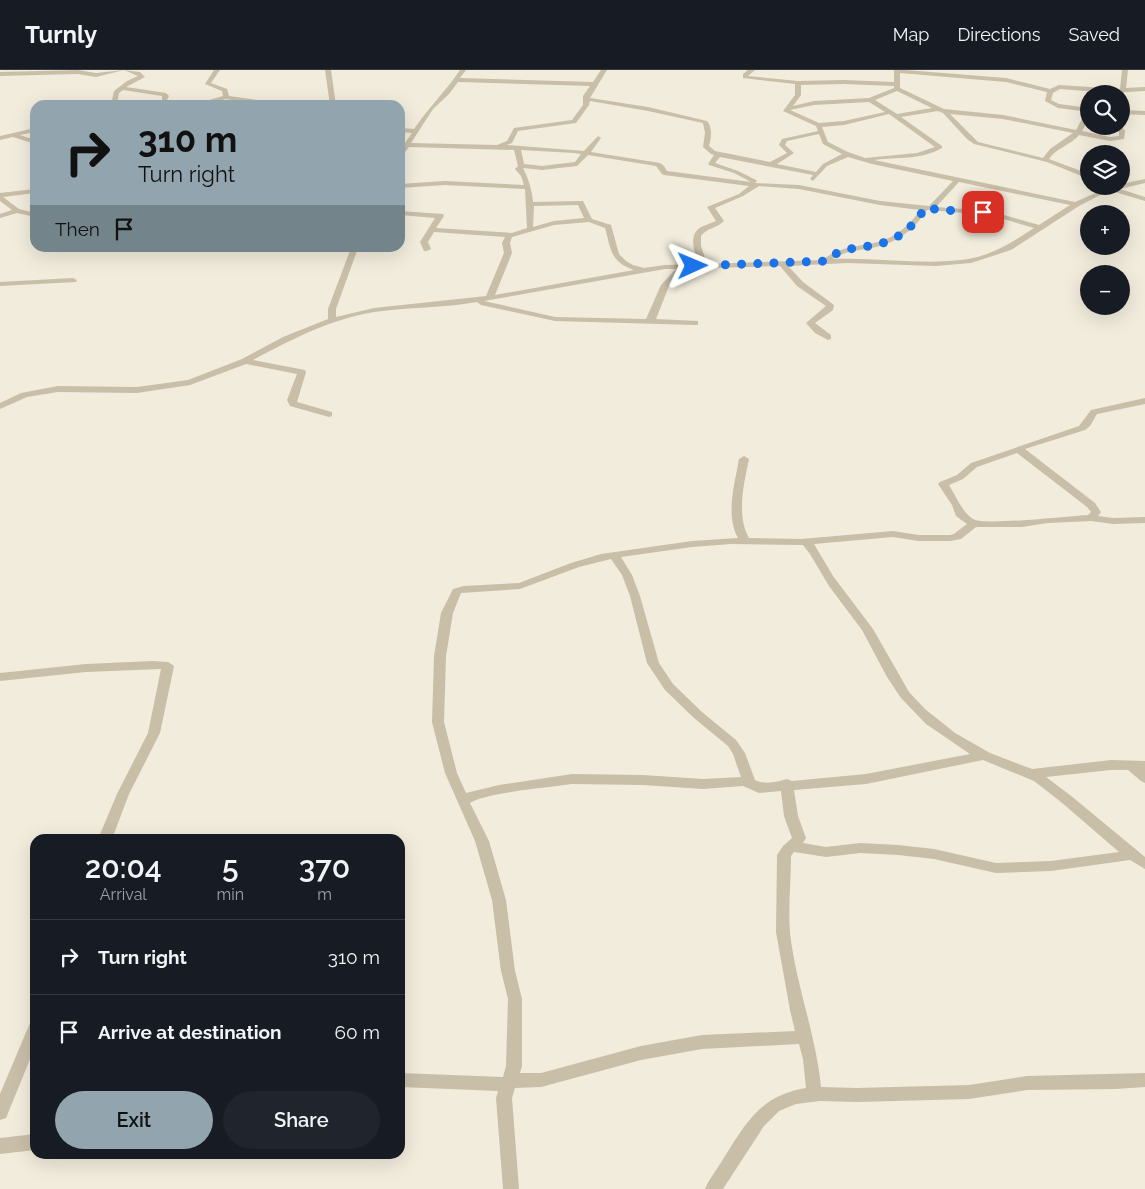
<!DOCTYPE html>
<meta charset="utf-8">
<style>
body{margin:0;font-family:Raleway,sans-serif;background:#20242c;color:#f1f3f6;height:100vh;display:flex;flex-direction:column;font-size:19px;white-space:nowrap}
*{box-sizing:border-box;margin:0}
p{font-size:16px;color:#9ea1a6}
.icon{flex:none;width:28px;height:28px;fill:none;stroke:currentColor;stroke-width:2;stroke-linecap:round;stroke-linejoin:round}
.map{position:relative;flex:1;overflow:hidden}
.details{position:absolute;left:30px;top:764px;width:375px;height:325px;display:flex;flex-direction:column;background:#171b24;border-radius:15px;box-shadow:0 5px 20px #0002}
.details>*{flex:none}
.banner{position:absolute;left:30px;top:30px;width:375px;height:152px;border-radius:15px;box-shadow:0 5px 20px #0002;background:#92a5ae;color:#111;overflow:hidden}
.buttons{position:absolute;left:1080px;top:15px;display:grid;gap:10px}
.buttons a{display:grid;place-items:center;width:50px;height:50px;border-radius:50%;background:#171b24;box-shadow:0 5px 20px #0002;font-size:25px}
.pin{position:absolute;display:grid;place-items:center;width:42px;height:42px;color:#fff;margin:-21px;border-radius:10px;box-shadow:0 2px 8px #0006}
.me{position:absolute;width:55px;margin:-28px;rotate:89deg;stroke-linejoin:round;filter:drop-shadow(0 0 4px #0008)}
.turn{display:flex;align-items:center;gap:18px;height:105px;padding:0 25px;font-size:22px}
.turn .icon{width:65px;height:65px;stroke-width:2.5}
.turn b{display:block;font-size:35px;line-height:42px}
.then{display:flex;align-items:center;height:48px;padding:0 25px;background:#0003;gap:10px;font-size:19px}
.eta{display:flex;justify-content:space-evenly;align-items:center;height:85px;text-align:center}
.eta b{font-size:30px;font-weight:600;line-height:35px}
.primary-button{display:flex;gap:10px;margin-top:auto;padding:10px 25px}
.primary-button a{flex:1;height:58px;border-radius:30px;background:#92a5ae;color:#111;font-size:20px;font-weight:600;line-height:58px;text-align:center}
.primary-button a+a{background:#20242c;color:#f1f3f6}
ul{padding:0;list-style:none}
li{display:flex;align-items:center;gap:15px;height:75px;padding:0 25px;border-top:1px solid #363941}
li div{flex:1}
li b{display:block;font-size:19px}
li em{font-style:normal}
header{display:flex;align-items:center;gap:30px;box-sizing:border-box;height:70px;padding:0 25px;background:#171b24;border-bottom:1px solid #363941}
header strong{font-size:24px}
nav{display:flex;gap:28px;margin-inline-start:auto;font-size:18px}
.map>svg:first-child{display:block}
</style>
<header>
<strong>Turnly</strong>
<nav><a>Map</a><a>Directions</a><a>Saved</a></nav>
</header>
<div class="map">
<svg width="1145" height="1119" viewBox="0 0 1145 1119">
<rect width="100%" height="100%" fill="#f1ecdc"/>
<g fill="none" stroke-linecap="round" stroke-linejoin="round">
<g fill="#c9bea8" fill-rule="evenodd">
<path d="M78 0 96 3 124 0 96 7 78 4 0 6V2Z"/>
<path d="M124 0 140 2 145 7 126 17 166 23 169 26 167 30 174 35H167L162 32V26L123 20 119 23 117 35H111L114 21 127 11 138 6Z"/>
<path d="M214 0H220L211 13 227 19 229 26 258 30 261 35 226 29 202 35H192L223 26 222 21 205 14Z"/>
<path d="M325 0H331L336 35H305L308 33 330 35Z"/>
<path d="M460 0H466L460 8 593 12 601 0H607L590 28 648 37 707 51C713 58 711 68 709 76L715 81 770 92 787 83 779 75 782 69 818 61 816 56 783 41 795 25V14L743 8V4L748 0H755L748 6 798 11 844 10 894 12V0H906L1006 8 1050 19 1059 15 1120 19 1122 0H1128L1126 18 1145 17V21L1110 23 1060 19 1053 23 1051 30 1059 34 1089 38V42L1058 38 1045 31 1047 22 1006 12 900 3V18L944 39 1003 45 1076 60 1082 49 1089 46V50L1082 61 1110 67 1119 66V61L1115 56H1121L1125 61 1124 69 1110 71 1079 65C1071 75 1056 78 1049 89L1089 104V109L1047 92 974 74 967 69 943 43 938 41 901 47 942 76V78C922 90 897 87 874 90L1075 132 1100 121 1114 116H1121V114L1145 109V113L1120 119 1145 127V131L1112 121 1104 123 1079 136 1011 180 971 193 936 196 847 193 788 196 803 212 834 235 833 240 815 253 831 265V269L828 270 815 263 806 253 826 236 797 216 780 196 684 199 679 208 669 216 656 249 698 251V255H695L555 251 481 235 477 232C443 238 408 237 374 242 331 249 292 269 253 290L305 300 306 302 297 332 332 342V346L329 347 290 336 287 330 297 304 246 294 190 315 137 323 58 322 27 327 0 339V333L21 323 58 316 137 317 188 310 242 289 283 267 328 249V239L351 178H358L336 239V247L374 238 486 226 504 183 502 173 505 167 434 162 428 172 431 179 427 181H424L420 172 435 148 400 145V141L443 144 444 146 436 158 512 163 527 158 525 119 445 115 400 118V114L445 111 524 115 521 106 515 99 518 96 514 80 409 77 402 86 400 87V80L412 63 400 62V58L414 59C428 38 446 21 460 0ZM458 12 590 16 583 26V35L572 50 514 58 507 71 497 75 411 73 433 39 449 24ZM844 14 894 16V18L869 28 814 31 793 36 801 25V15ZM897 21 932 38 897 44 875 30ZM590 31 648 41 703 53 705 63 703 77 711 84 714 85 708 94 709 95 734 103 751 112 667 101 664 96 660 93 591 82 601 68 598 66 584 81 507 75 512 73 518 61 576 53 589 35ZM869 32 885 42 844 51 819 53 790 40 814 35ZM889 44 935 77 917 83 865 88 848 82 828 72 822 57 844 55ZM950 44 1003 49 1073 63 1050 79 1043 88 978 72ZM819 64 823 74 842 84 823 94 816 102 777 94 794 83 785 75 787 71ZM521 80 574 83 581 84 575 92 542 96 524 94ZM588 85 656 96 662 104 664 105 749 116 739 124 707 137 716 151C711 153 706 155 701 157 687 166 695 182 699 194L665 195 644 198 633 195 626 191 619 184 611 155 592 149 583 131 533 132C532 119 528 108 523 98L542 100 577 96ZM720 87 813 105 810 109 813 111 827 96 848 87 872 94 953 111 929 136 880 131 799 115 755 113 757 111 756 110 738 101 715 93ZM959 112 1070 135 1039 155 990 141 936 137ZM759 116 799 119 880 135 920 140C910 155 896 167 878 172 858 177 839 176 823 190L707 194 701 176V166C707 158 717 158 724 151L715 138 743 126ZM578 135 584 148 554 151 533 157 534 136ZM927 140 990 145 1034 158C1014 171 993 185 968 189 924 196 878 187 833 189 843 182 854 181 866 179 893 175 912 163 927 140ZM589 152 605 158C611 179 610 192 634 200L495 225 512 183 510 173 512 167 554 155ZM665 199H676L661 215 646 249 555 247 484 231Z"/>
<path d="M1121 40 1145 41V45L1121 44Z"/>
<path d="M35 58V62L20 65 35 70V74L13 67 0 70V66Z"/>
<path d="M35 119V123L3 127 19 139 35 143V147L17 143 0 148V144L12 140 0 131V123Z"/>
<path d="M73 208 77 210 76 212 0 216V212Z"/>
<path d="M1145 328V334L1097 344 1090 356 1085 360 1025 379 1095 433 1101 442 1098 446 1113 448 1145 447V453L1113 454 1091 451 1048 453 1022 457H976L961 469 950 471H918L893 467 814 474 833 506 873 559 909 622 925 639 955 663 990 683 1032 699 1111 690 1145 691V713L1141 711 1128 700H1111L1046 707 1070 725 1145 787V799L1130 790 1051 801 996 803 934 789 898 785 860 783 826 787 794 782 791 786C791 811 788 838 790 863 796 915 816 965 821 1017L857 1018 969 1015 1027 1006 1145 1003V1017L1116 1019 1027 1020 969 1029 857 1032 820 1031 796 1034 779 1041 764 1056 723 1119H705C710 1107 719 1097 725 1086 747 1051 762 1025 806 1018L803 989 799 974 702 979 641 990 541 1017 515 1018 512 1028 519 1119H503L496 1028 498 1021 400 1017V1003L503 1007 506 996 508 929 501 901 492 830 475 771 445 703 432 652 434 586 441 543 453 519 464 516 519 513 571 493 601 484 692 471 738 468C725 445 735 413 739 389L744 386 749 389C744 413 736 445 749 468L801 469 893 461 918 465H950L954 464 967 454 956 446 952 435 938 414 940 412 957 405 971 393 1079 356 1091 340ZM1017 383 1087 437 1091 442 1088 445C1070 446 983 456 973 449 962 442 956 426 949 415L963 409 977 397ZM731 474 803 475 810 484 829 516 862 560 887 607 901 628 926 654 970 684 866 704 792 711 787 709C777 712 765 715 755 710L745 683 736 670 702 642 673 614 659 593 640 526 632 505 621 487 692 477ZM611 489 622 505 630 526 647 593 665 620 694 648 728 676 733 684 741 707 703 709 643 705 572 704 499 715 466 723 457 703 444 652 446 586 453 543 461 523 520 519 579 497ZM983 690 1034 711 1061 732 1119 782 1051 791 996 793 934 779 898 775 860 773 826 777 803 773 806 768 798 746 794 720 866 714ZM572 714 643 715 703 719 743 716 759 723 781 721 784 746 792 768 783 776 777 785 776 862 790 940 795 961 702 965 641 976 541 1003H520L522 996V929L515 901 506 830 489 771 470 733C483 723 552 717 572 714Z"/>
<path d="M153 591 168 592 174 596 160 663 129 724 112 769H98L117 724 148 663 161 599 86 602 0 611V603L86 594Z"/>
<path d="M35 951V977L6 1048 0 1050V1024L30 953Z"/>
<path d="M35 1064V1080L0 1084V1068Z"/>
</g>
</g>
<g fill="none" stroke-linecap="round" stroke-linejoin="round">
<path stroke="#1a73e8" stroke-width="9" stroke-dasharray="0 16.2" d="M693 196 826 191C843 174 867 180 888 171 905 165 916 152 925 138L942 140 983 142"/>
</g>
</svg>
<div class="buttons">
<a><svg class="icon" aria-label="search" viewBox="0 0 24 24"><circle cx="10" cy="10" r="6"/><path d="M15 15l6 6"/></svg></a>
<a><svg class="icon" aria-label="layers" viewBox="0 0 24 24"><path d="M12 4l9 5-9 5-9-5zM3 14l9 5 9-5"/></svg></a>
<a>+</a>
<a>−</a>
</div>
<div class="pin" style="left:983px;top:142px;background:#d93025"><svg class="icon" aria-label="arrive" viewBox="0 0 24 24"><path d="M6 21V4h12l-3 4 3 4H6"/></svg></div>
<svg class="me" style="left:693px;top:196px" viewBox="-20 -20 40 40"><path d="M0-17L14 15 0 8-14 15z" fill="#1a73e8" stroke="#fff" stroke-width="4"/></svg>
<div class="banner">
<div class="turn"><svg class="icon" aria-label="right" viewBox="0 0 24 24"><path d="M7 20v-9h11M14 6l5 5-5 5"/></svg><div><b>310 m</b>Turn right</div></div>
<div class="then">Then<svg class="icon" aria-label="arrive" viewBox="0 0 24 24"><path d="M6 21V4h12l-3 4 3 4H6"/></svg></div>
</div>
<section class="details">
<div class="eta">
<div><b>20:04</b><p>Arrival</p></div>
<div><b>5</b><p>min</p></div>
<div><b>370</b><p>m</p></div>
</div>
<ul>
<li><svg class="icon" aria-label="right" viewBox="0 0 24 24"><path d="M7 20v-9h11M14 6l5 5-5 5"/></svg><div><b>Turn right</b></div><em>310 m</em></li>
<li><svg class="icon" aria-label="arrive" viewBox="0 0 24 24"><path d="M6 21V4h12l-3 4 3 4H6"/></svg><div><b>Arrive at destination</b></div><em>60 m</em></li>
</ul>
<div class="primary-button"><a>Exit</a><a>Share</a></div>
</section>
</div>
